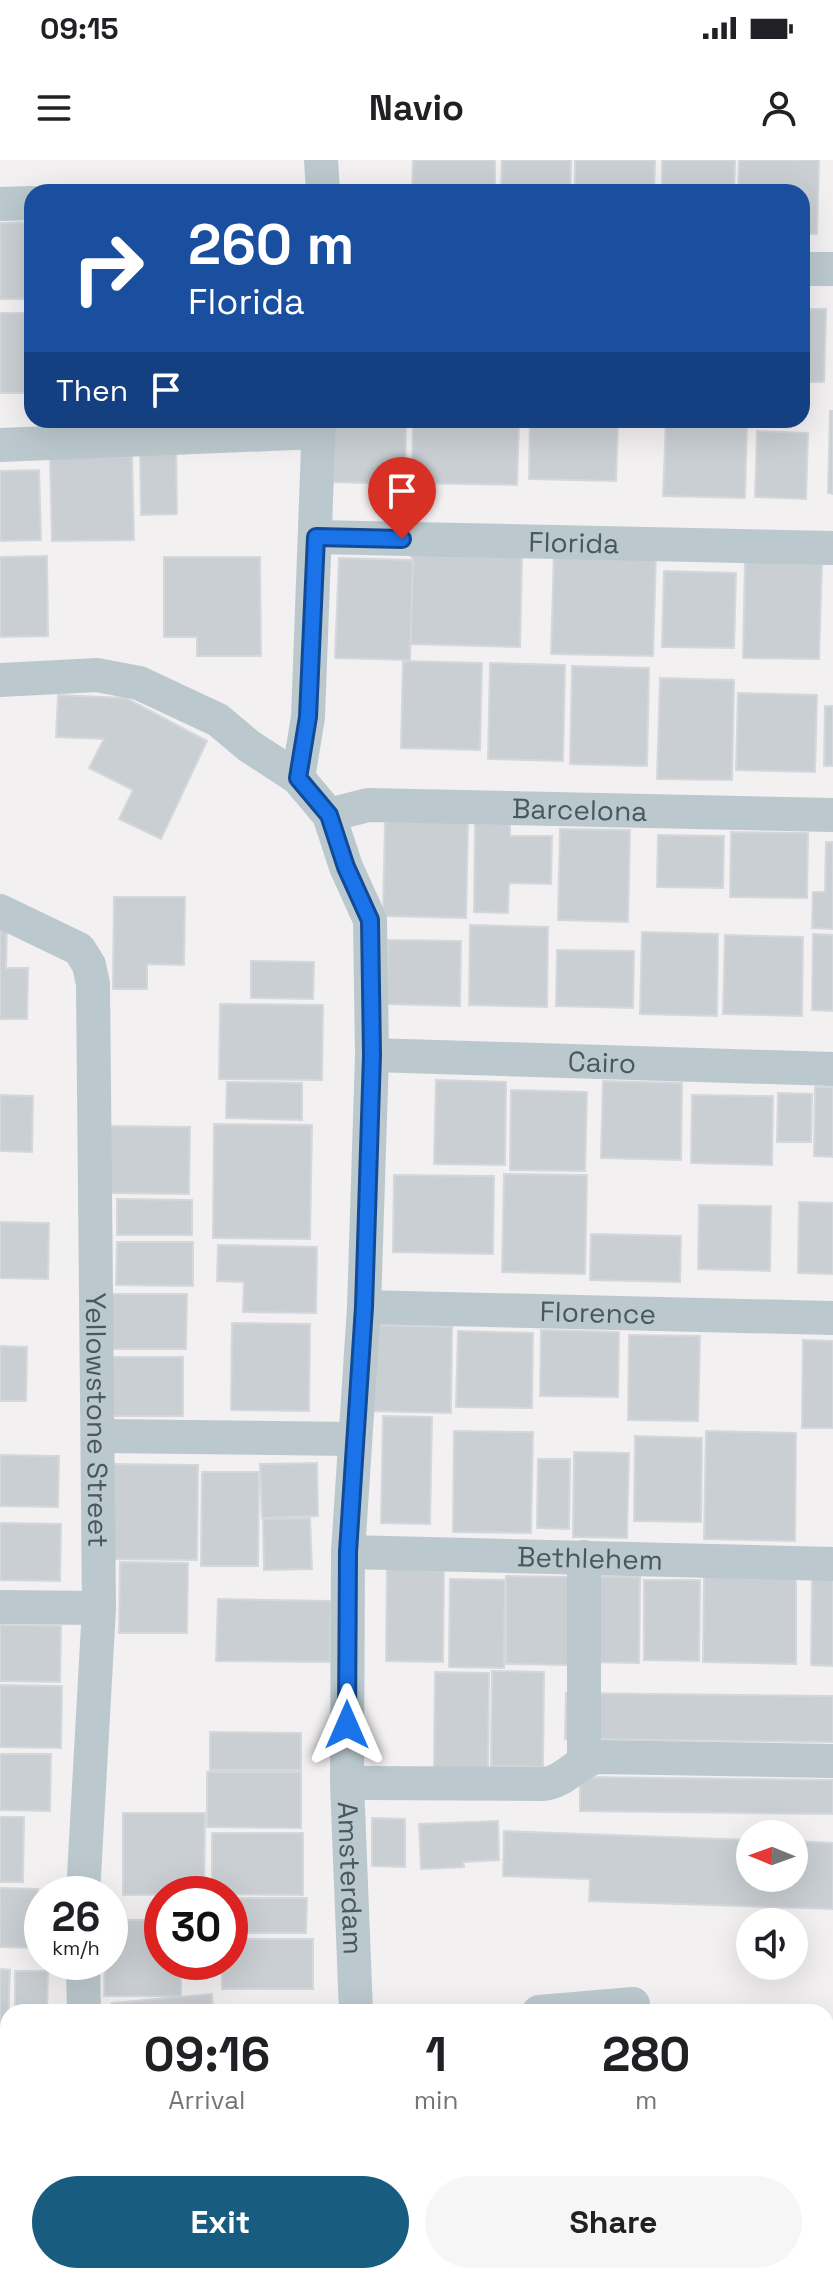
<!DOCTYPE html>
<style>
body{margin:0;font-family:"Space Grotesk",sans-serif;background:#f6f6f6;color:#202124;height:100vh;display:flex;flex-direction:column;font-size:30px;white-space:nowrap}
*{box-sizing:border-box;margin:0}
p{font-size:26px;color:#757577}
.icon{flex:none;width:44px;height:44px;fill:none;stroke:currentColor;stroke-width:2;stroke-linecap:round;stroke-linejoin:round}
.map{position:relative;flex:1;overflow:hidden}
.drawer{position:absolute;left:0px;top:1844px;width:834px;height:280px;display:flex;flex-direction:column;background:#fff;border-radius:24px 24px 0 0;box-shadow:0 8px 32px #0002}
.drawer>*{flex:none}
.banner{position:absolute;left:24px;top:24px;width:786px;height:244px;border-radius:24px;box-shadow:0 8px 32px #0002;background:#1a4fa0;color:#fff;overflow:hidden}
.needle{width:52px;rotate:271deg}
.tools{position:absolute;left:736px;top:1660px;display:grid;gap:16px}
.tools a{display:grid;place-items:center;width:72px;height:72px;border-radius:50%;background:#fff;box-shadow:0 8px 32px #0002;font-size:40px}
.speed{position:absolute;left:24px;top:1716px;display:flex;gap:16px;font-size:40px;font-weight:700;text-align:center}
.speed>*{display:grid;place-content:center;width:104px;height:104px;border-radius:50%;background:#fff;box-shadow:0 8px 32px #0002;line-height:1}
.speed small{font-size:20px;font-weight:400}
.speed .limit{border:12px solid #d22;background:#fff;color:#111}
.pin{position:absolute;display:grid;place-items:center;width:68px;height:68px;color:#fff;margin:-82px -34px;border-radius:50% 50% 50% 0;rotate:-45deg;box-shadow:0 0 8px #0007}
.pin .icon{rotate:45deg}
.me{position:absolute;width:88px;margin:-44px;rotate:0deg;stroke-linejoin:round;filter:drop-shadow(0 0 6px #0008)}
.turn{display:flex;align-items:center;gap:28px;height:168px;padding:0 32px;font-size:36px}
.turn .icon{width:104px;height:104px;stroke-width:2.5}
.turn b{display:block;font-size:56px;line-height:68px}
.then{display:flex;align-items:center;height:76px;padding:0 32px;background:#0003;gap:16px;font-size:30px}
.eta{display:flex;justify-content:space-evenly;align-items:center;height:136px;text-align:center}
.eta b{font-size:48px;font-weight:600;line-height:56px}
.button{display:flex;gap:16px;margin-top:auto;padding:16px 32px}
.button a{flex:1;height:92px;border-radius:48px;background:#185d7f;color:#fff;font-size:32px;font-weight:600;line-height:92px;text-align:center}
.button a+a{background:#f6f6f6;color:#202124}
.status{display:flex;justify-content:space-between;align-items:center;height:56px;padding:0 40px;background:#fff;direction:ltr}
.status svg{height:22px;fill:currentColor}
header{display:flex;justify-content:space-between;align-items:center;height:104px;padding:0 32px;background:#fff;font-size:36px;font-weight:600}
.map>svg:first-child{display:block}
</style>
<div class="status"><b>09:15</b><svg viewBox="0 0 49 12"><path d="M0 12V9h3v3zM5 12V6h3v6zM10 12V3h3v9zM15 12V0h3v12zM26 1h20v11H26zM47 4h2v5h-2z"/></svg></div>
<header><svg class="icon" aria-label="menu" viewBox="0 0 24 24"><path d="M4 6h16M4 12h16M4 18h16"/></svg>Navio<svg class="icon" aria-label="person" viewBox="0 0 24 24"><circle cx="12" cy="8" r="4"/><path d="M4 21q1-7 8-7t8 7"/></svg></header>
<div class="map">
<svg width="833" height="2124" viewBox="0 0 833 2124">
<rect width="100%" height="100%" fill="#f3f0f1"/>
<g fill="#cacfd3" stroke="#d4d8dc" stroke-width="2">
<path d="M413 0H495V32H412Z"/>
<path d="M502 0H571L570 32H501Z"/>
<path d="M575 0H655L654 32H575Z"/>
<path d="M662 0H735L734 32H662Z"/>
<path d="M739 0H819L817 74H802V32H738Z"/>
<path d="M32 62V139H0V63Z"/>
<path d="M802 149H826L824 222H802Z"/>
<rect x="0" y="153" width="32" height="80"/>
<path d="M830 251H833V334L828 333Z"/>
<path d="M335 260H406L405 324 333 322Z"/>
<path d="M413 260H519L517 325 412 323Z"/>
<path d="M530 260H618L616 321 529 319Z"/>
<path d="M666 260H747L745 338 663 336Z"/>
<path d="M757 271 808 273 806 339 755 337Z"/>
<path d="M176 287 177 354 141 355 140 288Z"/>
<path d="M132 296 134 380 52 381 50 298Z"/>
<path d="M39 310 41 380 0 381V311Z"/>
<path d="M554 392 656 394 653 496 551 494Z"/>
<path d="M410 393 522 396 520 487 408 484 413 400Z"/>
<path d="M47 396 48 476 0 477V397Z"/>
<path d="M164 397H260L261 496H197V477H164Z"/>
<path d="M339 398 413 400 410 500 335 498Z"/>
<path d="M745 401 822 403 819 499 743 498Z"/>
<path d="M664 411 736 413 734 488 662 487Z"/>
<path d="M403 501 482 503 480 590 401 588Z"/>
<path d="M490 503 565 505 563 601 488 599Z"/>
<path d="M572 506 649 508 647 606 570 604Z"/>
<path d="M660 518 734 520 732 620 657 619Z"/>
<path d="M738 533 817 535 815 612 736 610Z"/>
<path d="M58 535 126 538 207 581 161 679 119 659 133 630 89 608 104 579 56 577Z"/>
<path d="M825 546H833V606H824Z"/>
<path d="M385 661 468 662 466 758 383 756Z"/>
<path d="M475 663 510 664V676H552L551 724 509 723 508 753 474 752Z"/>
<path d="M560 669 630 670 628 762 558 760Z"/>
<path d="M731 672 808 673 807 738 730 737Z"/>
<path d="M658 675 724 676 723 728 657 727Z"/>
<path d="M826 682H833V769L812 768 813 732H825Z"/>
<path d="M114 737H185L184 805 147 804V829H113Z"/>
<path d="M0 761H7L6 808H28L27 859H0Z"/>
<path d="M470 765 548 767 547 847 469 845Z"/>
<path d="M642 772 718 774 717 856 640 854Z"/>
<path d="M813 774 833 775V851L812 850Z"/>
<path d="M725 775 803 777 802 856 723 854Z"/>
<path d="M388 780 461 781 460 846 387 844Z"/>
<path d="M557 790 634 791 633 848 556 846Z"/>
<path d="M251 801 314 802 313 839 251 838Z"/>
<path d="M220 844 323 845 322 920 219 919Z"/>
<path d="M436 920 506 922 505 1005 434 1004Z"/>
<path d="M603 921 682 923 681 1000 601 998Z"/>
<path d="M227 922 302 923V960L226 958Z"/>
<path d="M815 927H833V997L814 996Z"/>
<path d="M511 930 587 932 585 1011 510 1010Z"/>
<path d="M778 933 812 934 811 982H777Z"/>
<path d="M0 935 33 936 32 992 0 991Z"/>
<path d="M692 935 773 936 772 1005 691 1003Z"/>
<path d="M214 964 312 965 310 1079 213 1078Z"/>
<path d="M110 966 190 967 189 1034 110 1033Z"/>
<path d="M504 1014 587 1015 585 1114 502 1112Z"/>
<path d="M394 1015 494 1016 493 1094 393 1092Z"/>
<path d="M117 1039 192 1040V1075H117Z"/>
<path d="M799 1042 833 1043V1114L798 1113Z"/>
<path d="M699 1045 771 1046 770 1111 698 1109Z"/>
<path d="M0 1062 49 1063 48 1119 0 1118Z"/>
<path d="M591 1074 681 1076 680 1122 590 1120Z"/>
<path d="M117 1082H193V1126L116 1125Z"/>
<path d="M218 1085 317 1087 316 1153 243 1152 244 1122 217 1121Z"/>
<path d="M109 1134H187L186 1189H109Z"/>
<path d="M232 1163 310 1164 309 1251 231 1250Z"/>
<path d="M371 1165 452 1167 451 1253 369 1251Z"/>
<path d="M541 1170 619 1172 618 1237 540 1236Z"/>
<path d="M458 1171 533 1173 532 1248 456 1247Z"/>
<path d="M629 1175 700 1176 698 1261 628 1260Z"/>
<path d="M803 1180 833 1181V1268H802Z"/>
<path d="M0 1186 27 1187 26 1241H0Z"/>
<path d="M107 1197H183V1256H106Z"/>
<path d="M383 1256 432 1257 430 1364 381 1363Z"/>
<path d="M454 1271 533 1272 531 1373 453 1372Z"/>
<path d="M706 1271 796 1273 795 1381 704 1379Z"/>
<path d="M635 1276 702 1278 701 1362 634 1361Z"/>
<path d="M574 1292 629 1293 627 1378 573 1377Z"/>
<path d="M0 1295 59 1296 58 1347 0 1346Z"/>
<path d="M538 1299H570L569 1369 537 1368Z"/>
<path d="M317 1303 318 1356 262 1358 260 1304Z"/>
<path d="M110 1304 198 1305 197 1400 108 1399Z"/>
<path d="M202 1312H259L258 1406H201Z"/>
<path d="M310 1358 312 1409 264 1410 263 1359Z"/>
<path d="M0 1363 61 1364 60 1421 0 1420Z"/>
<path d="M120 1402 188 1403 187 1473H119Z"/>
<path d="M387 1406H444L443 1502 386 1501Z"/>
<path d="M704 1415 796 1416V1504L703 1502Z"/>
<path d="M506 1416 570 1417V1505L506 1504Z"/>
<path d="M587 1416 640 1417 639 1503 586 1502Z"/>
<path d="M450 1419 505 1420 504 1508 449 1507Z"/>
<path d="M812 1419H833V1506L811 1505Z"/>
<path d="M644 1420H700L699 1501 644 1500Z"/>
<path d="M218 1439 331 1441 330 1502 216 1501Z"/>
<path d="M0 1465 61 1466 60 1522 0 1521Z"/>
<path d="M492 1511 544 1512 543 1607 491 1606Z"/>
<path d="M435 1512 489 1513 488 1609H434Z"/>
<path d="M0 1525 62 1526 61 1588 0 1587Z"/>
<path d="M566 1533 833 1536V1582L565 1579Z"/>
<path d="M210 1572 301 1573V1610H210Z"/>
<path d="M0 1594H51L50 1651 0 1650Z"/>
<path d="M207 1612H301V1668L207 1667Z"/>
<path d="M580 1617 833 1620V1654L580 1651Z"/>
<path d="M123 1653H205L204 1734 123 1735Z"/>
<path d="M0 1657H24L23 1722H0Z"/>
<path d="M372 1658 405 1659V1707L372 1706Z"/>
<path d="M498 1661 499 1700 463 1702 464 1707 421 1709 419 1664Z"/>
<path d="M504 1671 750 1680V1718H794V1681L833 1683V1749L589 1741 590 1719 503 1716Z"/>
<path d="M212 1673H303V1735L212 1734Z"/>
<path d="M0 1728 38 1729 37 1788 0 1787Z"/>
<path d="M230 1738H307L306 1773H230Z"/>
<path d="M110 1760H162V1802H181V1836H104L105 1802H110Z"/>
<path d="M230 1779H313V1829H222V1802H230Z"/>
<path d="M0 1809 10 1810 8 1868H0Z"/>
<path d="M15 1811H48L47 1852H15Z"/>
<path d="M212 1834 213 1852H112V1843Z"/>
<path d="M0 1872 5 1938H0Z"/>
<rect x="826" y="1872" width="7" height="74"/>
<rect x="826" y="1955" width="7" height="99"/>
<path d="M8 1971V2039L0 2041V1972Z"/>
<path d="M164 2116H207L210 2124H151L150 2121Z"/>
</g>
<g fill="none" stroke-linecap="round" stroke-linejoin="round">
<g stroke="#bbc9ce" stroke-width="34">
<path d="M321 0 323 32"/>
<path d="M0 44 32 43"/>
<path d="M802 109H833"/>
<path d="M0 285 318 272"/>
<path id="s1" d="M316 377 833 388"/>
<path id="s2" d="M0 520 97 515 139 523 218 560 249 586 298 618 329 655 346 707 370 760 372 895 364 1147 348 1392 347 1623 356 1852"/>
<path d="M298 618 308 557 319 260"/>
<path id="s3" d="M329 655 368 645 833 655"/>
<path id="s4" d="M0 751 79 789 89 805 93 824 99 1448 83 1734"/>
<path id="s5" d="M372 895 833 909"/>
<path id="s6" d="M364 1147 833 1158"/>
<path d="M99 1276 354 1279"/>
<path id="s7" d="M348 1392 833 1404"/>
<path d="M0 1447 99 1448"/>
<path d="M584 1602V1397"/>
<path d="M364 1623 544 1624C567 1621 576 1601 598 1597L833 1601"/>
<path d="M83 1802 84 1852"/>
<path d="M539 1852 633 1844"/>
<path d="M826 2092 833 2091"/>
<path d="M110 2116 112 2124"/>
<path d="M385 2116 386 2124"/>
<path d="M664 2124 704 2116"/>
</g>
</g>
<g fill="none" stroke-linecap="round" stroke-linejoin="round">
<g stroke="#114b97" stroke-width="20">
<path id="route" d="M347 1565 348 1392 364 1147 372 895 370 760 346 707 329 655 298 618 308 557 316 377 402 379"/>
</g>
<use href="#route" stroke="#1a73e8" stroke-width="14"/>
</g>
<g text-anchor="middle" stroke-width="8" stroke-linejoin="round" paint-order="stroke">
<g font-size="28" fill="#47595f" stroke="#fff">
<text dy="10" stroke="none"><textPath href="#s1" startOffset="258">Florida</textPath></text>
<text dy="10" stroke="none"><textPath href="#s3" startOffset="252">Barcelona</textPath></text>
<text dy="10" stroke="none"><textPath href="#s5" startOffset="230">Cairo</textPath></text>
<text dy="10" stroke="none"><textPath href="#s6" startOffset="234">Florence</textPath></text>
<text dy="10" stroke="none"><textPath href="#s4" startOffset="562">Yellowstone Street</textPath></text>
<text dy="10" stroke="none"><textPath href="#s7" startOffset="242">Bethlehem</textPath></text>
<text dy="10" stroke="none"><textPath href="#s2" startOffset="1446">Amsterdam</textPath></text>
</g>
</g>
</svg>
<div class="tools">
<a><svg class="needle" viewBox="-14 -14 28 28"><path d="M0-13l5 13h-10z" fill="#e53935"/><path d="M0 13l5-13h-10z" fill="#757577"/></svg></a>
<a><svg class="icon" aria-label="sound" viewBox="0 0 24 24"><path d="M4 9h4l5-4v14l-5-4H4zM17 9q2 3 0 6"/></svg></a>
</div>
<div class="speed"><div>26<small>km/h</small></div><div class="limit">30</div></div>
<div class="pin" style="left:402px;top:379px;background:#d93025"><svg class="icon" aria-label="arrive" viewBox="0 0 24 24"><path d="M6 21V4h12l-3 4 3 4H6"/></svg></div>
<svg class="me" style="left:347px;top:1565px" viewBox="-20 -20 40 40"><path d="M0-17L14 15 0 8-14 15z" fill="#1a73e8" stroke="#fff" stroke-width="4"/></svg>
<div class="banner">
<div class="turn"><svg class="icon" aria-label="right" viewBox="0 0 24 24"><path d="M7 20v-9h11M14 6l5 5-5 5"/></svg><div><b>260 m</b>Florida</div></div>
<div class="then">Then<svg class="icon" aria-label="arrive" viewBox="0 0 24 24"><path d="M6 21V4h12l-3 4 3 4H6"/></svg></div>
</div>
<section class="drawer">
<div class="eta">
<div><b>09:16</b><p>Arrival</p></div>
<div><b>1</b><p>min</p></div>
<div><b>280</b><p>m</p></div>
</div>
<div class="button"><a>Exit</a><a>Share</a></div>
</section>
</div>
